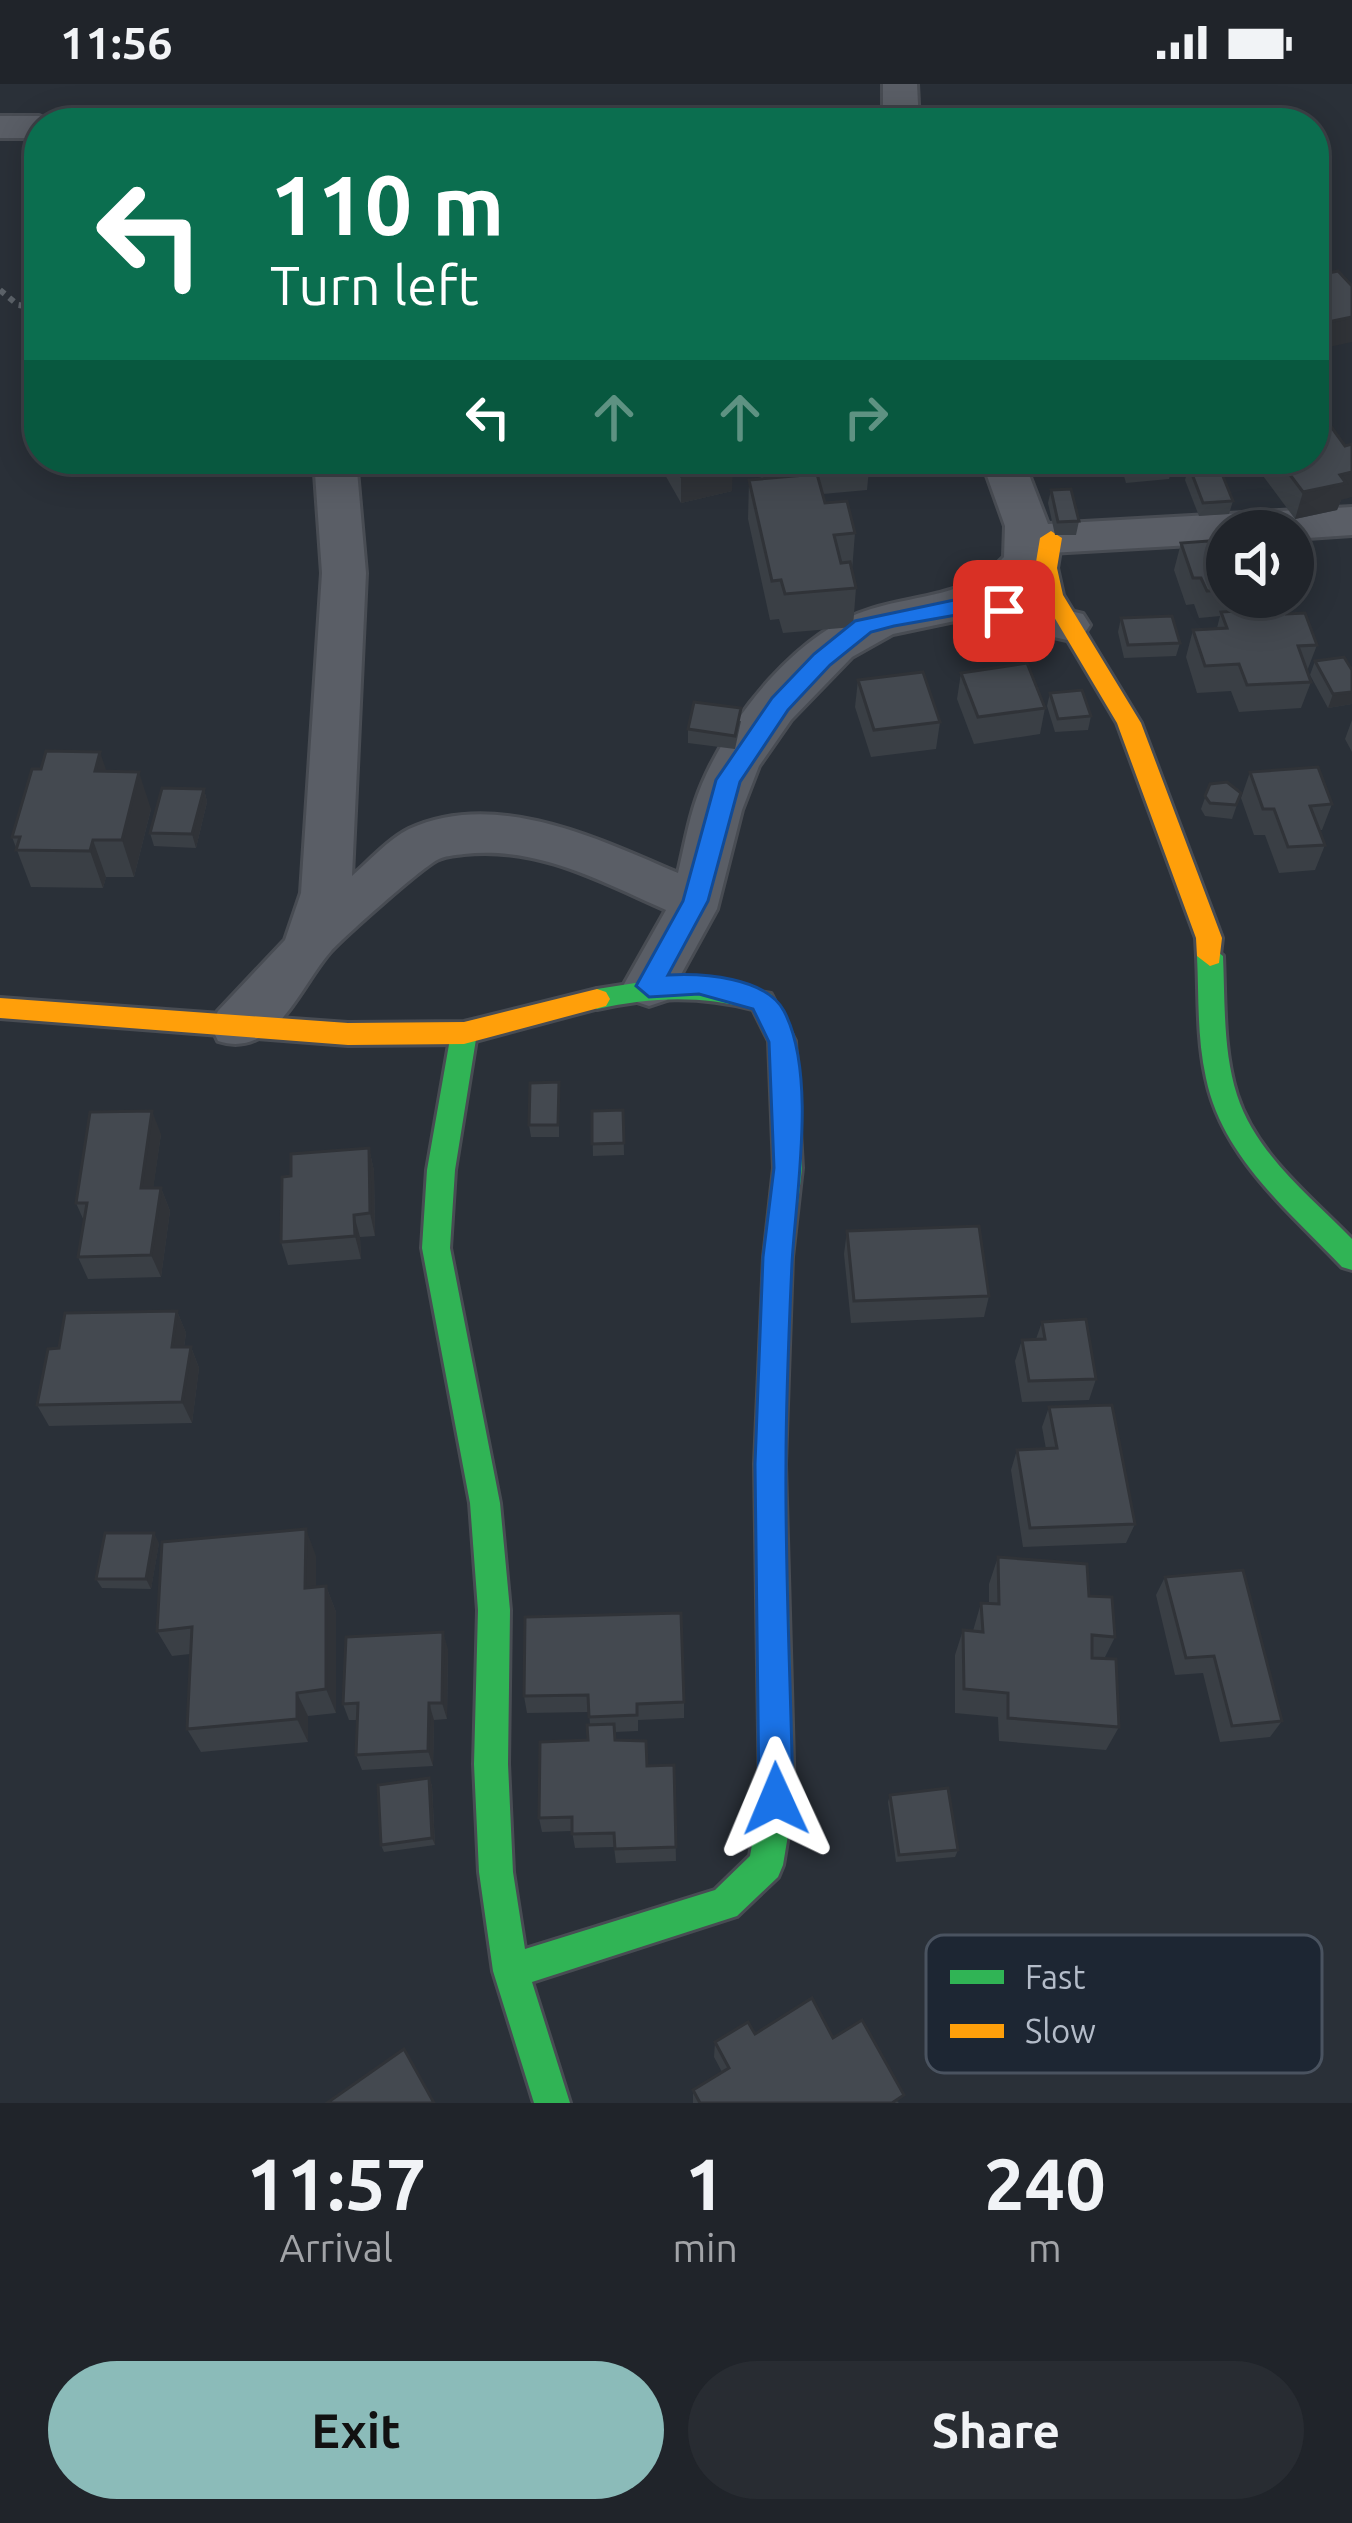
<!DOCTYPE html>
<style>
body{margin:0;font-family:Ubuntu,sans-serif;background:#282c32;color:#f1f3f6;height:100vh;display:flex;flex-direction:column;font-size:45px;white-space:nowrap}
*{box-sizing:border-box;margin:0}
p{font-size:39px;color:#a2a4a8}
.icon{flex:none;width:66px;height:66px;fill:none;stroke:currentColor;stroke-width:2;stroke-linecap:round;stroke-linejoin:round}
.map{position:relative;height:2019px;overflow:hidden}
.panel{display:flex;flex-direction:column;background:#20242a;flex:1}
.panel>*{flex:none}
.hud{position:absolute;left:24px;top:24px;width:1305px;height:366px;border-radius:48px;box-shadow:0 6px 30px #0003,0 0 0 3px #3d4147;background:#0b6e4f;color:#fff;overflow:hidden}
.controls{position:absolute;left:1206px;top:426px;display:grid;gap:24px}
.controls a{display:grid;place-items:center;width:108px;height:108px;border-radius:50%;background:#20242a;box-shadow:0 6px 30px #0003,0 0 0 3px #3d4147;font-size:60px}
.pin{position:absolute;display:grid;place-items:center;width:102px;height:102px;color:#fff;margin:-51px;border-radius:24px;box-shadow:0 6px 18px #0006}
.me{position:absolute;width:132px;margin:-66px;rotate:359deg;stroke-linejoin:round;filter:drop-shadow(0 0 9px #0008)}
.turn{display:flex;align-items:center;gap:42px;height:252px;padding:0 48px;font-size:54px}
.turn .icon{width:156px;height:156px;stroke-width:2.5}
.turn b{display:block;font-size:84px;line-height:102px}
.lanes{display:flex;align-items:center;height:114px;padding:0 48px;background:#0003;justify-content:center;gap:60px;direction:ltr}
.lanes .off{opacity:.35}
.eta{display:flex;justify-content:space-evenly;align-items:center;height:204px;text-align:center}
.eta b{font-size:72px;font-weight:700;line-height:84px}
.action{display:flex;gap:24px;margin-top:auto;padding:24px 48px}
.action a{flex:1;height:138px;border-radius:72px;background:#8bbbb9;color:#111;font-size:48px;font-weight:700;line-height:138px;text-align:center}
.action a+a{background:#282c32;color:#f1f3f6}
.status{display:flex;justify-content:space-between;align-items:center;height:84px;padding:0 60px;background:#20242a;direction:ltr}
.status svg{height:33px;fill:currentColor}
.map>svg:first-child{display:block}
</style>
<div class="status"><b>11:56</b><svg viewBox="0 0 49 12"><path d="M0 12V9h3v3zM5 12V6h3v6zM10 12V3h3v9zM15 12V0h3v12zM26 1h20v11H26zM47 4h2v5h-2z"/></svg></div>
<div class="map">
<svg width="1352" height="2019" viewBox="0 0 1352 2019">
<rect width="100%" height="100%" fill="#2a3038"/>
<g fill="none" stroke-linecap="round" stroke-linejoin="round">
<g stroke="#484c53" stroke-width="6">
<g id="street">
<path d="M883 0H917L919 39H883Z"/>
<path d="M0 32H39L54 39H39V54H0Z"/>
<path d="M314 375H356L366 489 352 792C369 777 389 755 409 745 496 705 599 755 678 789 685 759 690 728 702 700 731 632 798 547 871 525 920 510 968 513 1004 473L1005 442 981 375H1023L1048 440 1352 423V451L1293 455V447H1227V459L1050 469 1040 489 1015 514 1083 530 1090 541 1083 552 1067 556 969 534 893 550 852 573 791 636 759 682 742 726 717 825 667 916 649 922 631 916 623 902 666 826C600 797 538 762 464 770 456 771 443 772 437 776 419 786 346 851 331 867 301 900 275 976 218 957L211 942 218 927 285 856 301 809 322 489Z"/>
</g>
</g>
<g stroke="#484c53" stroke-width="6">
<g id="fast">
<path d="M1210 862 1223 872C1225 918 1223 967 1237 1011 1256 1070 1310 1112 1352 1155V1186L1342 1183C1289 1127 1222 1073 1206 994 1197 954 1199 913 1197 872Z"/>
<path d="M680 892 771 910 795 957 802 1084 792 1173 785 1380 794 1715 783 1781 778 1793 737 1832 532 1898 570 2019H534L493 1887 479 1788 474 1680 478 1526 470 1419 422 1164 427 1086 451 949 455 942H473L477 949 455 1086 450 1164 500 1419 510 1526 508 1680 513 1788 525 1865 715 1806 750 1772 760 1715 755 1380 764 1173 774 1084 769 957 753 925C698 911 652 913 597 925L584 915 597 905Z"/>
</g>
</g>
<g stroke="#484c53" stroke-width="6">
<g id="slow">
<path d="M1051 447 1062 454 1057 484 1063 511 1141 639 1222 854 1219 879 1210 882 1197 872 1196 854 1117 639 1041 511 1035 484 1040 454Z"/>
<path d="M597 905 606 908 610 915 606 922 464 960 348 961 0 934V914L348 939 464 938Z"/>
</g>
</g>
<path stroke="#5d636a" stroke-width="6" stroke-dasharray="6 6" stroke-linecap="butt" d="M0 206 18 221 39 224"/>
<use href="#street" fill="#5a5e66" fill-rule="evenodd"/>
<use href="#fast" fill="#30b455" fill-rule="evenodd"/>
<use href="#slow" fill="#ff9f0a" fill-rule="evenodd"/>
</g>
<g fill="#3a3f45">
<path d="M1314 192 1352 202 1320 265 1316 260Z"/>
<path d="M656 375H730L732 407 681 419Z"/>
<path d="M756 375H870L867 406 823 410 825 419 855 449 852 487 856 504 853 543 783 549 779 535 770 536 748 435 749 396 761 395Z"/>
<path d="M1119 375H1171L1173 382 1169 395 1126 399Z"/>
<path d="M1253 375H1314L1341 416 1337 426 1295 435 1252 377Z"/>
<path d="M1189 382 1233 417 1229 430 1199 432 1185 396Z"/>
<path d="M1051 406 1079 437 1076 451H1055L1048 419Z"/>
<path d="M1181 459 1210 463 1227 462V513H1288L1284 525 1286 530 1317 561 1307 587 1311 598 1301 624 1239 628 1231 607 1197 609 1186 573 1193 546 1217 544 1220 532 1199 534 1194 520 1186 521 1174 486Z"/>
<path d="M1121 534 1180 559 1176 572 1124 574 1118 548Z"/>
<path d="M1315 577 1352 586V620L1328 624 1310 591Z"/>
<path d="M961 589 1045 624 1040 650 974 660 957 615Z"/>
<path d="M858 596 940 638 936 665 871 673 855 623Z"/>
<path d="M1050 609 1091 632 1088 646 1055 648 1047 622Z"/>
<path d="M1352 636V668L1345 655Z"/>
<path d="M741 637 735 665 688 659V645Z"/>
<path d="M107 687 151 725 134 793H106L103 804 31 803 12 753Z"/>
<path d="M1250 688 1332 720 1322 746H1320L1325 761 1315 786 1279 789 1265 751H1254L1241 714Z"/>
<path d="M1210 700 1241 709 1232 735 1205 732 1201 725Z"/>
<path d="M204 705 207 718 196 764 154 762 150 749Z"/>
<path d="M559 998V1053H531L529 1041Z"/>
<path d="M623 1026 624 1071 593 1072 592 1027Z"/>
<path d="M161 1050 153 1104H161L170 1127 161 1193 88 1195 78 1173 84 1137 76 1119Z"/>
<path d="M369 1064 374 1087 375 1152 360 1153 361 1175 288 1181 281 1158 291 1092Z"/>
<path d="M847 1147 989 1212 984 1233 851 1239 844 1170Z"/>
<path d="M177 1227 186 1249 184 1263H191L199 1284 192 1339 49 1342 37 1321 59 1264Z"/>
<path d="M1042 1238 1096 1295 1089 1316 1022 1318 1015 1277 1022 1256 1036 1255Z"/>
<path d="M1049 1323 1135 1440 1126 1459 1023 1463 1011 1386 1017 1366 1046 1365 1042 1343Z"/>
<path d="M159 1459 151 1505 102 1504 96 1495Z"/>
<path d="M316 1472V1503L326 1502 336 1528V1629L308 1632V1658L201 1668 187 1645 190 1570 172 1572 157 1547Z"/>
<path d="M998 1473 1089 1512 1115 1553 1104 1575 1119 1643 1106 1666 999 1657 998 1633 955 1629V1571L963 1546 973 1547 981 1519 989 1520V1500Z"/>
<path d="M1165 1493 1282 1637 1270 1653 1220 1658 1203 1589 1175 1591 1156 1511Z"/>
<path d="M525 1533 684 1618V1634L638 1636V1647L615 1648 616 1656 647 1682 674 1681 676 1777 616 1779 614 1763 575 1764 572 1747 542 1748 539 1734 588 1656 590 1641 589 1628 527 1629 524 1612Z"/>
<path d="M448 1565 447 1635 434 1636 433 1682 362 1686 356 1671 357 1636H349L343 1620Z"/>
<path d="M429 1694 432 1702 435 1761 384 1768 381 1761Z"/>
<path d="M890 1711 958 1766 955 1773 896 1778 888 1718Z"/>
<path d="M755 1950 833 1954 899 2019H693V2006L722 1988 714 1973 715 1958Z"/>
</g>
<g fill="#303338">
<path d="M1324 233 1316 260 1314 261V235Z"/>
<path d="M1352 233V258L1320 265 1328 238Z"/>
<path d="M733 380 732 407 681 419V392Z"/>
<path d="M1352 388V413L1341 416 1337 426 1295 435 1303 408 1340 391Z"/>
<path d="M1352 608V620L1328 624 1333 610Z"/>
<path d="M100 668 113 706 95 687Z"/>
<path d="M139 688 151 725 134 793 122 756Z"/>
<path d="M204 705 207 718 196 764 192 750Z"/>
<path d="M93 756 106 793 103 804 90 767Z"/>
<path d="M152 1027 161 1050 150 1127 141 1104Z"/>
<path d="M369 1064 374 1087 375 1152 370 1129Z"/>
<path d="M161 1104 170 1127 161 1193 151 1171Z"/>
<path d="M354 1131 360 1153 361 1175 355 1152Z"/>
<path d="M177 1227 186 1249 181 1284 172 1263Z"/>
<path d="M191 1263 199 1284 192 1339 182 1318Z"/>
<path d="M306 1445 316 1472V1530L305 1504Z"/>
<path d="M154 1449 159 1459 151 1505 146 1495Z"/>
<path d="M326 1502 336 1528V1629L326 1605Z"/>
<path d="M443 1548 448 1565 447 1635 442 1619Z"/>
<path d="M297 1609 308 1632V1658L297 1635Z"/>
<path d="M429 1619 434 1636 433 1682 428 1667Z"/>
<path d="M429 1694 432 1702 435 1761 432 1754Z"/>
</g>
<g fill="#444950" stroke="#303338" stroke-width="3">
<path d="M1338 187 1352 202V233L1328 238 1324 233 1314 235V192Z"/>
<path d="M1327 337 1345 362 1352 360V388L1340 391 1346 399 1303 408 1278 375H1314V340Z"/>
<path d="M671 375H730L733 380 681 392Z"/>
<path d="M1125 375H1171L1173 382 1129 385Z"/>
<path d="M1218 380 1233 417 1203 419 1189 382Z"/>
<path d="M817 390 825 419 847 417 855 449 834 451 841 479 850 478 856 504 785 510 781 496 772 497 749 396Z"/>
<path d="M1071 405 1079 437 1058 438 1051 406Z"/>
<path d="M1208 457 1210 463 1227 462V506L1207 507 1201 494H1193L1181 459Z"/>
<path d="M1284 524 1286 530 1305 529 1317 561 1298 562 1311 598 1247 601 1239 580 1205 582 1193 546 1227 544 1221 528Z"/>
<path d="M1172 532 1180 559 1128 561 1121 534Z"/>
<path d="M1344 573 1352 586V608L1333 610 1315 577Z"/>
<path d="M1027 579 1045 624 978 633 961 589Z"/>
<path d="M923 588 940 638 874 646 858 596Z"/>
<path d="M1082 606 1091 632 1058 635 1050 609Z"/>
<path d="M694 618 741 624 735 652 688 645Z"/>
<path d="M46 667 100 668 95 687 139 688 122 756H93L90 767 16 766 20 753H12L32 685H41Z"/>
<path d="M1318 683 1332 720 1310 722 1325 761 1288 763 1274 725H1263L1250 688Z"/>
<path d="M1227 698 1241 709 1236 721 1210 719 1205 712 1210 700Z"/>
<path d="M162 704 204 705 192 750 150 749Z"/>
<path d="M559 998 558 1041H529L530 999Z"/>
<path d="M623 1026 624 1059 592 1060V1027Z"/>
<path d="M152 1027 141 1104H161L151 1171 78 1173 87 1119H76L90 1028Z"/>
<path d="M369 1064 370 1129 354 1131 355 1152 281 1158 282 1093 291 1092V1070Z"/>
<path d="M979 1142 989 1212 854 1217 847 1147Z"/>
<path d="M177 1227 172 1263H191L182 1318 37 1321 48 1265 59 1264 65 1229Z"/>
<path d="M1086 1235 1096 1295 1029 1297 1022 1256 1045 1255 1042 1238Z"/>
<path d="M1112 1321 1135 1440 1030 1444 1017 1366 1057 1364 1049 1323Z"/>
<path d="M306 1445 305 1504 326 1502V1605L297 1609V1635L187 1645 192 1543 157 1547 162 1458Z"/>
<path d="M105 1449H154L146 1495H96Z"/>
<path d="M998 1473 1087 1480 1089 1512 1112 1513 1115 1553 1092 1551V1574L1116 1575 1119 1643 1008 1634V1609L964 1605 963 1546 983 1548 981 1519 999 1520Z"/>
<path d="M1243 1486 1282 1637 1232 1642 1214 1572 1186 1574 1165 1493Z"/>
<path d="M681 1529 684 1618 637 1620V1631L589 1633 588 1611 524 1612 525 1533Z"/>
<path d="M443 1548 442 1619H429L428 1667 356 1671 358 1619 343 1620 346 1553Z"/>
<path d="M614 1640 615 1656 646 1657 647 1682 674 1681 676 1763 615 1765 614 1749 572 1750V1733L539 1734 540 1658 588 1656 587 1641Z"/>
<path d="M429 1694 432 1754 381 1761 378 1701Z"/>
<path d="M948 1704 958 1766 899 1771 890 1711Z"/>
<path d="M812 1914 833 1954 862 1936 904 2011 892 2019H700L693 2006 729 1984 715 1958 748 1938 755 1950Z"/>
<path d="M404 1965 434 2019H327Z"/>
</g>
<path fill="#1a73e8" stroke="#114b97" stroke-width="3" d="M973 512 1012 522 1015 527 1004 535 973 528 894 542 871 548 830 581 788 626 740 698 708 817 668 891C702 889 766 893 784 927 817 990 796 1109 792 1179 789 1245 786 1312 786 1379 785 1490 791 1603 793 1715L788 1727 776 1732 764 1727 759 1715 755 1380 763 1173 774 1084 769 958 753 925 699 910 649 913 636 902 683 817 716 696 772 614 814 570 855 537Z"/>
<rect x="926" y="1851" width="396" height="138" rx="18" fill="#1d2633" stroke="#4a5360" stroke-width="3"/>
<rect x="950" y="1886" width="54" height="14" fill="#30b455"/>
<rect x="950" y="1940" width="54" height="14" fill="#ff9f0a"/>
<g font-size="33" fill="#b4bcc9">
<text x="1025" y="1905">Fast</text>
<text x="1025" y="1959">Slow</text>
</g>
</svg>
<div class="controls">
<a><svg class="icon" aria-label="sound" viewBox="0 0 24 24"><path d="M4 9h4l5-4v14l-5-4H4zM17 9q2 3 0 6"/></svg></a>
</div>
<div class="pin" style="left:1004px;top:527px;background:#d93025"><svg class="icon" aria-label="arrive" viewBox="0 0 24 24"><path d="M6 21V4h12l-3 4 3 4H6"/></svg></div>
<svg class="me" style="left:776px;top:1715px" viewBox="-20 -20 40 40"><path d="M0-17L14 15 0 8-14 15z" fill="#1a73e8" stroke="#fff" stroke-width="4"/></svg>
<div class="hud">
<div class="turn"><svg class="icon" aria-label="left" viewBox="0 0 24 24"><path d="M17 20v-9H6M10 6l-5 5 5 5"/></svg><div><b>110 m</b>Turn left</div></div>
<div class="lanes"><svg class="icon" aria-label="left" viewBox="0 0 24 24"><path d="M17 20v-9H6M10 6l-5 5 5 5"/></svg><svg class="icon off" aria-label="ahead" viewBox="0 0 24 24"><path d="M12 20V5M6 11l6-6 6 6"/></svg><svg class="icon off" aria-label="ahead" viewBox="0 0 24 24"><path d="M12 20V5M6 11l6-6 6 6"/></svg><svg class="icon off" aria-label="right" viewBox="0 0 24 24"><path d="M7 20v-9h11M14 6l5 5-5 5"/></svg></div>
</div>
</div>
<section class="panel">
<div class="eta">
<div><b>11:57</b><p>Arrival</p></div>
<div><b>1</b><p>min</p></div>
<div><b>240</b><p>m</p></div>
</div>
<div class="action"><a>Exit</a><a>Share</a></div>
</section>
